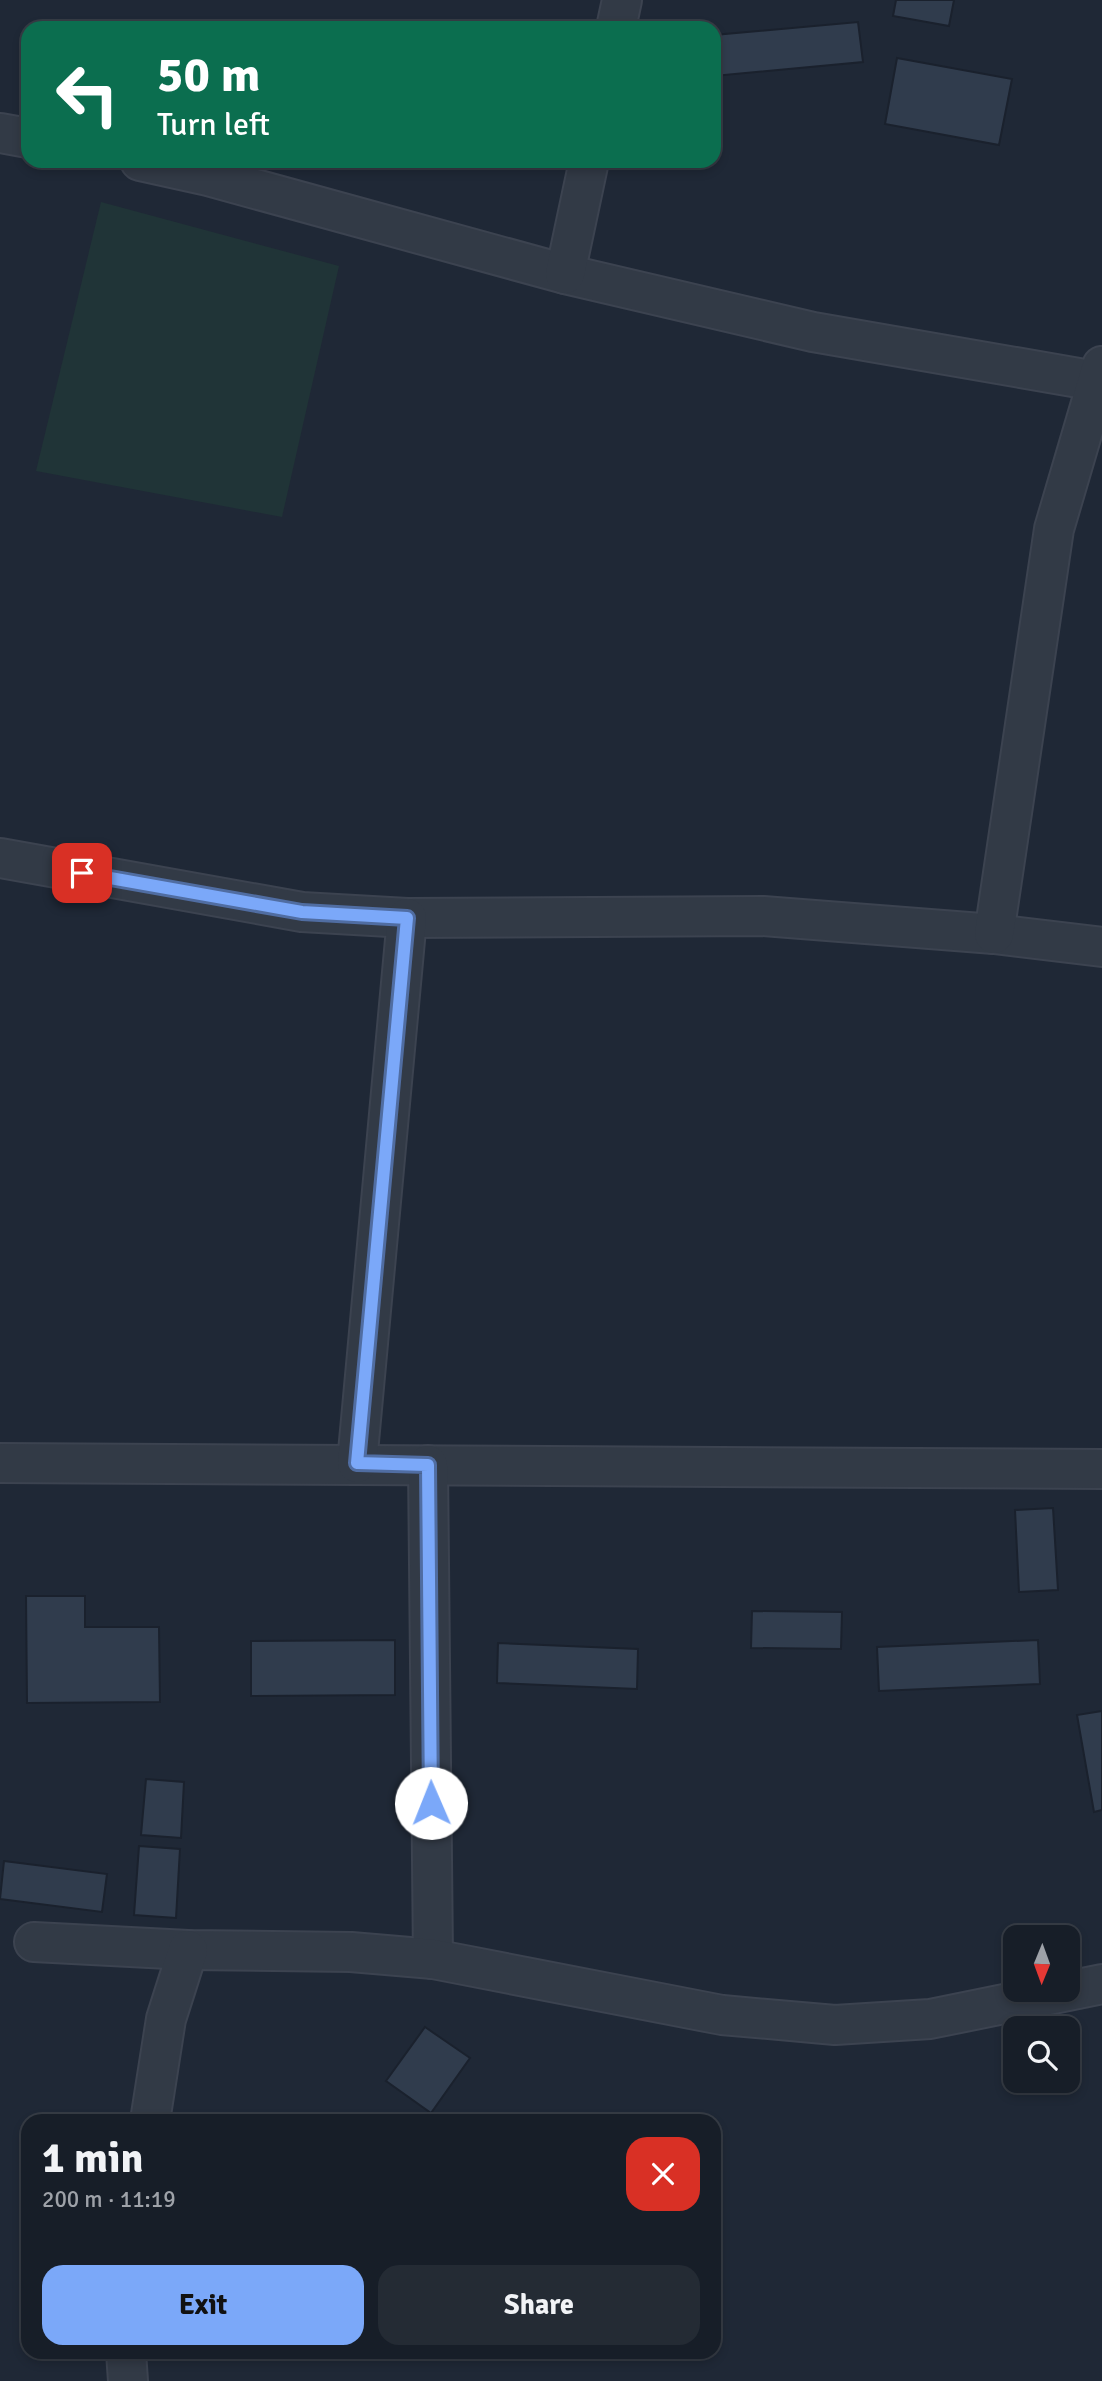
<!DOCTYPE html>
<meta charset="utf-8">
<style>
body{margin:0;font-family:Signika,sans-serif;background:#242b34;color:#f1f3f6;height:100vh;display:flex;flex-direction:column;font-size:26px;white-space:nowrap}
*{box-sizing:border-box;margin:0}
p{font-size:23px;color:#9ea2a8}
.icon{flex:none;width:38px;height:38px;fill:none;stroke:currentColor;stroke-width:2;stroke-linecap:round;stroke-linejoin:round}
.map{position:relative;flex:1;overflow:hidden}
.sheet{position:absolute;left:21px;top:2114px;width:700px;height:245px;display:flex;flex-direction:column;background:#171e28;border-radius:21px;box-shadow:0 4px 10px #0003,0 0 0 2px #363c45}
.sheet>*{flex:none}
.hud{position:absolute;left:21px;top:21px;width:700px;height:147px;border-radius:21px;box-shadow:0 4px 10px #0003,0 0 0 2px #363c45;background:#0b6e4f;color:#fff;overflow:hidden}
.needle{width:46px;rotate:181deg}
.fabs{position:absolute;left:1003px;top:1925px;display:grid;gap:14px}
.fabs a{display:grid;place-items:center;width:77px;height:77px;border-radius:14px;background:#171e28;box-shadow:0 4px 10px #0003,0 0 0 2px #363c45;font-size:35px}
.pin{position:absolute;display:grid;place-items:center;width:60px;height:60px;color:#fff;margin:-30px;border-radius:14px;box-shadow:0 4px 10px #0006}
.me{position:absolute;width:77px;margin:-38px;rotate:359deg;stroke-linejoin:round;filter:drop-shadow(0 0 5px #0008)}
.turn{display:flex;align-items:center;gap:24px;height:147px;padding:0 21px;font-size:32px}
.turn .icon{width:91px;height:91px;stroke-width:2.5}
.turn b{display:block;font-size:49px;line-height:60px}
.round{display:grid;place-items:center;flex:none;width:74px;height:74px;border-radius:21px;background:#242b34}
.overview{display:flex;align-items:center;justify-content:space-between;height:119px;padding:0 21px}
h1{font-size:42px;font-weight:700;line-height:52px}
.primary-button{display:flex;gap:14px;margin-top:auto;padding:14px 21px}
.primary-button a{flex:1;height:80px;border-radius:21px;background:#7ba8f9;color:#111;font-size:28px;font-weight:700;line-height:80px;text-align:center}
.primary-button a+a{background:#242b34;color:#f1f3f6}
.map>svg:first-child{display:block}
</style>
<div class="map">
<svg width="1102" height="2381" viewBox="0 0 1102 2381">
<rect width="100%" height="100%" fill="#1f2836"/>
<path fill="#203437" d="M101 202 339 266 282 517 36 471Z"/>
<g fill="#303c4d" stroke="#1a212d" stroke-width="2">
<path d="M896 0H954L949 26 893 16Z"/>
<path d="M858 22 863 62 714 76V35Z"/>
<path d="M897 58 1012 79 999 145 885 124Z"/>
<path d="M1053 1508 1058 1590 1019 1592 1015 1510Z"/>
<path d="M26 1596H85V1627H159L160 1702 27 1703Z"/>
<path d="M752 1611 842 1612 841 1649 751 1648Z"/>
<path d="M395 1640V1695L251 1696V1641Z"/>
<path d="M1038 1640 1040 1684 879 1691 877 1647Z"/>
<path d="M498 1643 638 1649 637 1689 497 1683Z"/>
<path d="M1102 1711V1810L1094 1812 1077 1715Z"/>
<path d="M146 1779 184 1782 181 1838 141 1835Z"/>
<path d="M139 1846 180 1849 176 1918 134 1915Z"/>
<path d="M4 1861 107 1874 102 1912 0 1899Z"/>
<path d="M425 2027 470 2058 431 2113 386 2081Z"/>
</g>
<g fill="none" stroke-linecap="round" stroke-linejoin="round">
<g stroke="#3c4350" stroke-width="42">
<g id="minor">
<path d="M616 28 622 0"/>
<path d="M0 133 28 138"/>
<path d="M140 161 208 176 565 274 813 332 1102 382"/>
<path d="M565 274 589 161"/>
<path d="M0 858 302 912 407 918 763 916 994 934 1102 947"/>
<path d="M994 934 1054 529 1102 366"/>
<path d="M0 1463 1102 1469"/>
<path d="M357 1463 407 918"/>
<path d="M428 1465 433 1959"/>
<path d="M34 1942 188 1950 351 1952 433 1959 722 2015 835 2025 930 2019 1102 1984"/>
<path d="M150 2121 166 2019 188 1950"/>
<path d="M126 2352 128 2381"/>
</g>
</g>
<use href="#minor" stroke="#323a46" stroke-width="38"/>
</g>
<g fill="none" stroke-linecap="round" stroke-linejoin="round">
<g stroke="#506da2" stroke-width="18">
<path id="route" d="M82 873 302 912 407 918 357 1463 428 1465 431 1803"/>
</g>
<use href="#route" stroke="#7ba8f9" stroke-width="12"/>
</g>
</svg>
<div class="fabs">
<a><svg class="needle" viewBox="-14 -14 28 28"><path d="M0-13l5 13h-10z" fill="#e53935"/><path d="M0 13l5-13h-10z" fill="#9ea2a8"/></svg></a>
<a><svg class="icon" aria-label="search" viewBox="0 0 24 24"><circle cx="10" cy="10" r="6"/><path d="M15 15l6 6"/></svg></a>
</div>
<div class="pin" style="left:82px;top:873px;background:#d93025"><svg class="icon" aria-label="arrive" viewBox="0 0 24 24"><path d="M6 21V4h12l-3 4 3 4H6"/></svg></div>
<svg class="me" style="left:431px;top:1803px" viewBox="-20 -20 40 40"><circle r="19" fill="#fff"/><path d="M0-13L10 11 0 6-10 11z" fill="#7ba8f9"/></svg>
<div class="hud">
<div class="turn"><svg class="icon" aria-label="left" viewBox="0 0 24 24"><path d="M17 20v-9H6M10 6l-5 5 5 5"/></svg><div><b>50 m</b>Turn left</div></div>
</div>
<section class="sheet">
<div class="overview"><div><h1>1 min</h1><p>200 m · 11:19</p></div><a class="round" style="background:#d93025;color:#fff"><svg class="icon" aria-label="close" viewBox="0 0 24 24"><path d="M6 6l12 12M18 6L6 18"/></svg></a></div>
<div class="primary-button"><a>Exit</a><a>Share</a></div>
</section>
</div>
